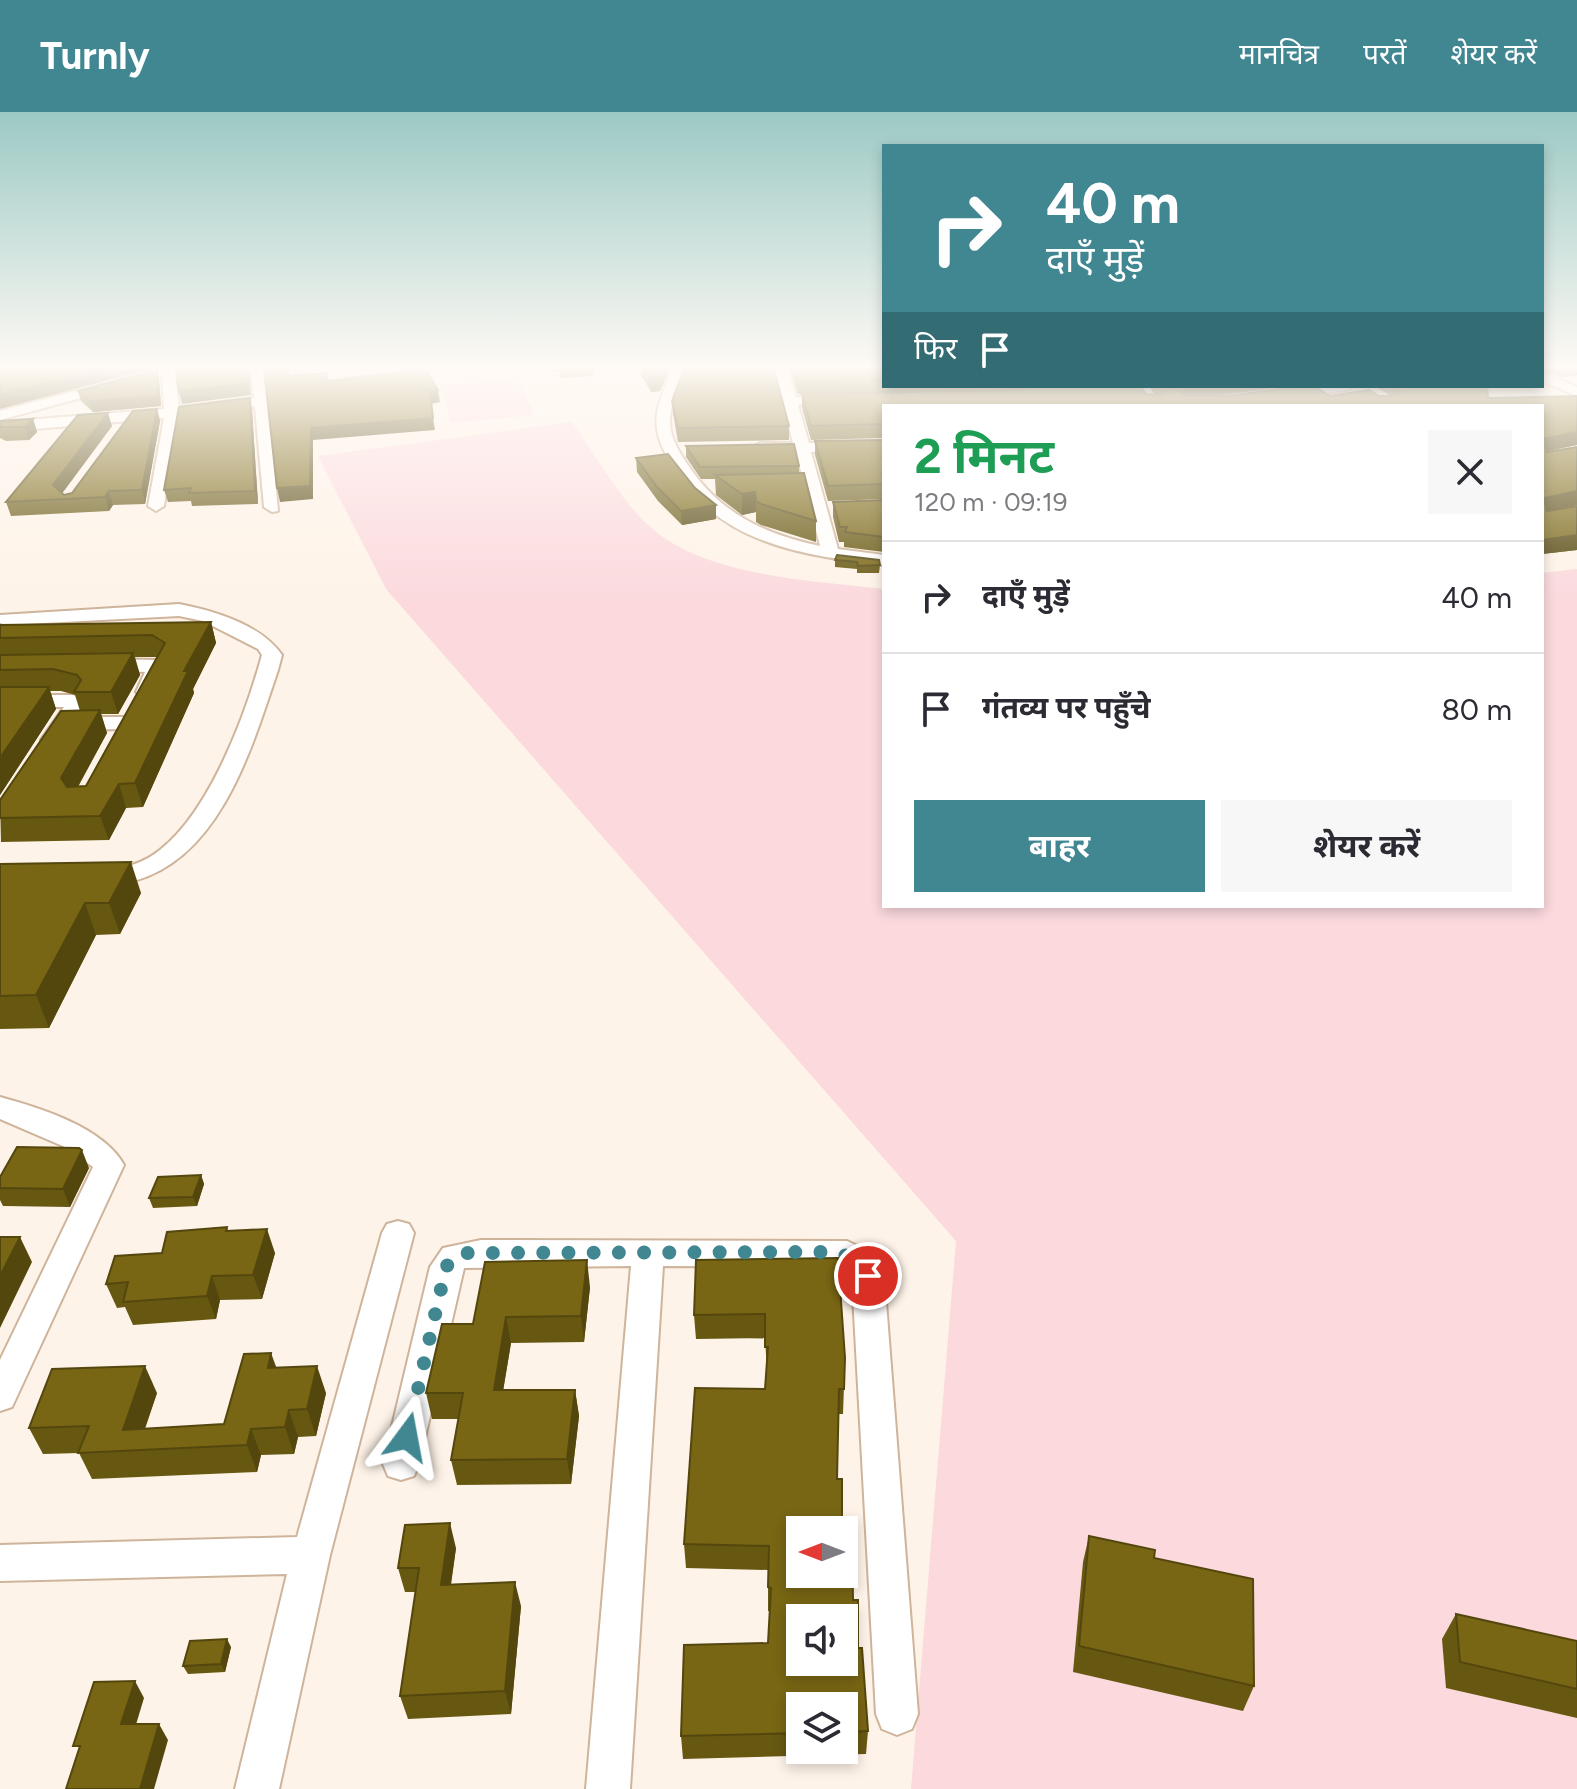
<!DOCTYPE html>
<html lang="hi">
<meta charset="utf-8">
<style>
body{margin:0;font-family:Figtree,"Noto Sans Devanagari",sans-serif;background:#f7f7f7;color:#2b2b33;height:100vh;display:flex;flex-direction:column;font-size:30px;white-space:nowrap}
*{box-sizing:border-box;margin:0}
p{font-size:26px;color:#7c7c81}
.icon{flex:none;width:44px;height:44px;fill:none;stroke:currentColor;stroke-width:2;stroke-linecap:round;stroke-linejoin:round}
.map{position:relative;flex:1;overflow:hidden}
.side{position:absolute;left:882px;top:292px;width:662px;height:504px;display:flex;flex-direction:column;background:#fff;border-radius:0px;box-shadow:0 4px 12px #0003}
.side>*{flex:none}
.guide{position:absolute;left:882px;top:32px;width:662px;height:244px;border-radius:0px;box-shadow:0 4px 12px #0003;background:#418792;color:#fff;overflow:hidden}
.needle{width:52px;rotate:270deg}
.controls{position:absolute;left:786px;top:1404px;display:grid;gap:16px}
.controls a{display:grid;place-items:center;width:72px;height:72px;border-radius:0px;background:#fff;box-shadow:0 4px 12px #0003;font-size:40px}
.pin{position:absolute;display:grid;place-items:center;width:68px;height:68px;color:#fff;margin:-34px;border:4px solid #fff;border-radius:50%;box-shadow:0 2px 8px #0007}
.me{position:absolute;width:88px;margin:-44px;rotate:13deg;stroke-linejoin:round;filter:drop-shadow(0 0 6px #0008)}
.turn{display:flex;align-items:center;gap:28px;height:168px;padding:0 32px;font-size:36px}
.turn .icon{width:104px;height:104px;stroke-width:2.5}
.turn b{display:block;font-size:56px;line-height:68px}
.then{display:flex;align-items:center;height:76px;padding:0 32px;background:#0003;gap:16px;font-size:30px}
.round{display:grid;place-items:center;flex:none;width:84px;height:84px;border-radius:0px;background:#f7f7f7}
.headline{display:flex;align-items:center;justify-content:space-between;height:136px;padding:0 32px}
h1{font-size:48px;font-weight:700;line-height:60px;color:#1e9e55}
.primary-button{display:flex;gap:16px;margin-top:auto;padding:16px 32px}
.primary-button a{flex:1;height:92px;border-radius:0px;background:#418792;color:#fff;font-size:32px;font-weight:700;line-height:92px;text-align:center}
.primary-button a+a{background:#f7f7f7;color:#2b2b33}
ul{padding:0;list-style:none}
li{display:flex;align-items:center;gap:24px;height:112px;padding:0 32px;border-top:2px solid #e1e1e2}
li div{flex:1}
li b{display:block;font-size:30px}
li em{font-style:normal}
header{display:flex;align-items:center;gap:48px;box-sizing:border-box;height:112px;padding:0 40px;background:#418792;color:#fff}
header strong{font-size:38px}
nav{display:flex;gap:44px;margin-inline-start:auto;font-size:28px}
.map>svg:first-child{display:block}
</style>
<header>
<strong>Turnly</strong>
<nav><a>मानचित्र</a><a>परतें</a><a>शेयर करें</a></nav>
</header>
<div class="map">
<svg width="1577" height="1677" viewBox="0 0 1577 1677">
<rect width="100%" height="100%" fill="#fef3e8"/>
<g fill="#fbd9dd">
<path d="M518 266 534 303 451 311 440 273Z"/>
<path d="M572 310C594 341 614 377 640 405 694 465 809 468 884 477V794H1542V461L1577 457V1677H911L956 1129 386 477 318 344Z"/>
</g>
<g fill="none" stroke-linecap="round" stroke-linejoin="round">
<g stroke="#ceb49b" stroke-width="4">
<g id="minor">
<path d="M159 257H180L175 261 179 295 254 286 251 257H265L278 399 272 400 264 395 255 295 179 304 164 394 156 399 148 394 164 306 0 320V310L164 297 162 264 0 308V299Z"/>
<path d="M673 257H687C680 273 669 292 670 310 670 327 681 343 690 356 721 402 767 423 820 434L796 340 760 341 752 336 760 331H793L774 257H788L796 285H843L845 288 838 292 798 293 809 331 884 329V339L811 340 838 437 884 443V453C807 444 725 433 679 364 649 319 651 304 673 257Z"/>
<path d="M1542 260 1577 275V284L1542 269Z"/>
<path d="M1010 274H1024L1034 294H1020Z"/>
<path d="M1318 274H1354L1347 278 1285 287 1278 283Z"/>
<path d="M179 492C215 499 260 512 282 543L278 558C252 635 221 745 134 769 120 773 105 777 91 773L88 768 91 763C112 758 131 756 150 745 206 711 245 605 262 543L258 537 203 509 179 504 6 513 0 511V503Z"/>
<path d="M104 547 158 548 168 554 156 580 146 586 136 580 145 560 97 557 94 553 97 549Z"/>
<path d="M0 583H73L80 585 85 594 78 605H127L138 611 127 617 69 618 60 633 52 634 41 628 64 595H0Z"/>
<path d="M0 985C40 996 103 1015 124 1053L12 1295 0 1299V1248L93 1055 65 1035 0 1007Z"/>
<path d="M398 1109 409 1112 414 1121 330 1443 279 1677H235L287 1462 0 1469V1433L297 1425 382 1121 387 1112Z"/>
<path d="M481 1128 847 1129 872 1141 884 1164 918 1602 912 1617 897 1623 882 1617 876 1602 852 1165 841 1155 663 1154 630 1677H586L631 1154 464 1156 419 1352 414 1364 401 1368 388 1364 383 1352 430 1155 443 1136Z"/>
</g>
</g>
<use href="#minor" fill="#fff" fill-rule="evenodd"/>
</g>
<g fill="#675811" fill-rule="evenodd">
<path d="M552 257H618L593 258V264L560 266 559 259 552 260Z"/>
<path d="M640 257H670L660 279 651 280 641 263Z"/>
<path d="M790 257H884V274H1140L1146 282 1155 283 1149 274H1288L1216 284H1391L1374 274H1503L1487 276 1488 286 1577 284V333L1547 339 1577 335V393L1552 398 1577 438 1542 442V294H884V326L811 328 802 296V282L1024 278 798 282Z"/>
<path d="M1542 257H1577V263L1562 265Z"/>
<path d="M157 258 159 268 161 294 93 300 81 289 78 279Z"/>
<path d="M250 286 252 298 258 392 192 394 191 389 168 390 164 378Z"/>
<path d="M672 289 789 314V328L678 330 673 302Z"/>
<path d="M157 297 160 309 145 392 113 393 109 399 11 404 6 390 112 314 62 381 64 383 72 381Z"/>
<path d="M33 307 37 320 29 328 6 329 0 326V309Z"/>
<path d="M884 328V387L828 389 815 343V329Z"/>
<path d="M686 334 799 354V361L816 409V430L761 413 756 410V400L742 403 716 383 715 367H701L686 345Z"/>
<path d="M636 346 716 393V407L682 413 658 389 637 360Z"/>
<path d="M884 388V440L844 435V430H839L833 405V390Z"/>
<path d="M835 448 880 453 879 461H857V457L835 455Z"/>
<path d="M211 510 216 531 193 577 194 581 143 695 126 696 109 728 1 730 0 688 80 599 75 583 61 579H50L56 597 0 683V513ZM135 545H157L86 674 78 675 107 621 101 602H118L140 563Z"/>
<path d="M0 752 141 781 120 822 96 823 49 916 0 917Z"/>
<path d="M89 1056 70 1095 3 1094 0 1088V1065Z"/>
<path d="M201 1063 204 1072 197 1094 153 1096 149 1086Z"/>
<path d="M227 1115 228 1119 275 1141 262 1187 220 1188 216 1207 133 1213 125 1195 117 1196 106 1172 162 1141Z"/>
<path d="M696 1148 845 1246 843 1302H838L800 1418 853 1488 868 1619 866 1642 683 1647 681 1624 768 1531 770 1499H768V1458L686 1456 684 1432 765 1277 767 1260 765 1226 696 1227 694 1203ZM800 1594H844V1638H800Z"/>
<path d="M590 1175 584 1230 511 1231 503 1278H575L579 1304 571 1372 457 1373 451 1348 459 1307H432L426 1281 473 1212Z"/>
<path d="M276 1255 326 1281 316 1324 298 1325 294 1342 261 1343 257 1360 92 1367 79 1341 43 1342 29 1316 157 1281 145 1317 224 1312Z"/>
<path d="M1089 1424 1254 1574 1243 1599 1073 1560 1083 1450Z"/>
<path d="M456 1436 451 1473 521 1494 511 1602 408 1607 400 1584 416 1480H405L398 1456Z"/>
<path d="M1456 1502 1577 1529V1606L1446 1576 1442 1527Z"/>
<path d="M231 1535 225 1560 188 1562 183 1554Z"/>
</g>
<g fill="#54470e">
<path d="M0 257H14L0 261Z"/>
<path d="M102 257H149L0 297V283Z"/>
<path d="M247 257H249L251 283 182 292 179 280Z"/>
<path d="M285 257H290L285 276 283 264Z"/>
<path d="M664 257H670L660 279 651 280 650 266Z"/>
<path d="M1565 257H1577V263L1562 265Z"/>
<path d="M157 258 159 268 161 294 93 300 90 289Z"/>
<path d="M1191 274H1288L1190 287 1182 280Z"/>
<path d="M438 278 440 290 431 292 430 279Z"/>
<path d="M250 286 252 298 258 392 255 379Z"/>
<path d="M157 297 160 309 145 392 142 378Z"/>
<path d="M108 301 112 314 58 387 53 373Z"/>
<path d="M433 306 435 318 313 328V387L280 390 277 376 311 316Z"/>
<path d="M33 307 37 320 29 328 25 315Z"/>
<path d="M1577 320V333L1542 340 1543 327Z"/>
<path d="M109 379 113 393 109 399 105 385Z"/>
<path d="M1577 379V393L1542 400 1544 386Z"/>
<path d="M755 380 756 400 742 403V382Z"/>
<path d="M716 393V407L682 413 681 399Z"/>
<path d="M1577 423V438L1542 442V428Z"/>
<path d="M211 510 216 531 193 577 194 581 143 695 135 671 184 559Z"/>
<path d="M133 541 140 563 118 602 111 580Z"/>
<path d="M49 575 56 597 0 683V646Z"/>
<path d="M100 598 107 621 69 690 61 666Z"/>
<path d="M119 672 126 696 109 728 100 704Z"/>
<path d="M131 750 141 781 120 822 109 791Z"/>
<path d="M85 791 96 823 49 916 36 883Z"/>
<path d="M82 1038 89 1056 70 1095 63 1077Z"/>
<path d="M201 1063 204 1072 197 1094 193 1085Z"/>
<path d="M267 1117 275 1141 262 1187 253 1163Z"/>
<path d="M20 1125 32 1150 0 1216V1164Z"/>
<path d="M587 1148 590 1175 584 1230 581 1204Z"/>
<path d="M212 1164 220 1188 216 1207 207 1184Z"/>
<path d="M506 1205 511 1231 499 1304 494 1278Z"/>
<path d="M271 1241 281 1268 268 1256Z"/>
<path d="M145 1254 157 1281 137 1338 123 1318Z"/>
<path d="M317 1254 326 1281 316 1324 307 1297Z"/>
<path d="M575 1278 579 1304 571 1372 567 1347Z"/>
<path d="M289 1298 298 1325 294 1342 285 1315Z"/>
<path d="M251 1317 261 1343 257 1360 247 1333Z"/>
<path d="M450 1411 456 1436 447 1497 441 1473Z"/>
<path d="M515 1470 521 1494 511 1602 505 1579Z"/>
<path d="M227 1527 231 1535 225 1560 221 1552Z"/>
<path d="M135 1569 144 1586 131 1629 121 1612Z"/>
<path d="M159 1612 168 1628 154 1677H140Z"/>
</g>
<g fill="#786614" stroke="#54470e" stroke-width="2" fill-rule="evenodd">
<path d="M12 257H102L0 283V261Z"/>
<path d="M176 257H247L248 271 179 280Z"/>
<path d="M264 257H285L283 264 327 261V269L425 257 438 278 430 279 433 306 311 316 310 374 277 376Z"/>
<path d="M644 257H664L660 265 650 266Z"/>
<path d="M684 257H774L789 314 678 316 672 289Z"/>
<path d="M794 257H884V267L798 269Z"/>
<path d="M157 258 158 284 90 289 78 279Z"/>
<path d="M1029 274H1140L1146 282 1164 283V279L1161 274H1191L1182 280 1185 284H1227L1303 274H1314L1330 284 1369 278 1379 284H1397L1400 280 1394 275 1487 274 1488 286 1577 284V320L1543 327 1547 340 1577 335V379L1544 386 1547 399 1577 394V423L1542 428V294H884V312L811 314 802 282 1023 278Z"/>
<path d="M250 286 255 379 189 381 191 376 164 378 179 295Z"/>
<path d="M157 297 142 378 109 379 105 385 6 390 78 303 108 301 53 373 64 383 72 381 133 299Z"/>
<path d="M33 307 25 315H0V309Z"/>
<path d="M884 328V372L828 374 815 329Z"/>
<path d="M794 332 799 354 700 355 686 334Z"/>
<path d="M668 342 695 376 716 393 681 399 657 375 636 346Z"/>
<path d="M804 361 816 409 761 392 756 389 755 380 742 382 715 363Z"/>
<path d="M884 388V425L845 420 847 415H840L833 390Z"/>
<path d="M837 443 879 448 880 453 858 454 857 450 835 448Z"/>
<path d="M211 510 184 559H188L135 671 119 672 100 704 0 706V688L61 599 100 598 61 666 67 675 86 674 165 531 152 523 0 526V513Z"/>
<path d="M133 541 111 580H74L81 568 77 563 53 557 0 558V543Z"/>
<path d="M0 575H49L0 646Z"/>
<path d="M131 750 109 791H85L36 883 0 884V752Z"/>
<path d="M17 1035 79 1036 82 1038 63 1077 0 1076V1065Z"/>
<path d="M201 1063 193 1085 149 1086 158 1065Z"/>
<path d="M227 1115 226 1119 267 1117 253 1163 212 1164 207 1184 123 1190 128 1170 106 1172 115 1144 162 1141 167 1120Z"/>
<path d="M0 1125H20L0 1164Z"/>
<path d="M838 1146 845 1246 844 1277H839L837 1367H842V1418H800V1462H844V1432H852L853 1488H858V1536H862L868 1619 844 1620V1594H800V1621L681 1624 684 1533 768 1531 771 1476 768 1475 769 1434 684 1432 695 1276 765 1277 768 1235H765V1202L694 1203 696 1148ZM800 1506H844V1550H800Z"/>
<path d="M587 1148 581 1204 506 1205 494 1278H575L567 1347 451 1348 463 1281H426L442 1212H473L485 1150Z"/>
<path d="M271 1241 268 1256 317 1254 307 1297 289 1298 285 1315 251 1317 247 1333 78 1341 89 1314 29 1316 52 1257 145 1254 123 1318 224 1312 244 1242Z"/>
<path d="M450 1411 441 1473 515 1470 505 1579 400 1584 419 1456H398L405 1413Z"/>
<path d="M1089 1424 1155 1438 1154 1446 1253 1467 1254 1574 1079 1534Z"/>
<path d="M1456 1502 1577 1529V1577L1460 1550Z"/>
<path d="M227 1527 221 1552 183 1554 190 1529Z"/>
<path d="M135 1569 121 1612H159L140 1677H66L80 1634H73L94 1570Z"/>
</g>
<linearGradient id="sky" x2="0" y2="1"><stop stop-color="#9cc9c4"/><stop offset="0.52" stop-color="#fffaf5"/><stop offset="1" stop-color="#fffaf5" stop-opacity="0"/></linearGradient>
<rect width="1577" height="491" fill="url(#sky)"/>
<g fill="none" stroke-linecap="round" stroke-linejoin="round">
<path stroke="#418792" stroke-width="14" stroke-dasharray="0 25.2" d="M407 1325 446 1155 454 1145 465 1141 829 1140C849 1143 859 1146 868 1164"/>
</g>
</svg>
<div class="controls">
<a><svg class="needle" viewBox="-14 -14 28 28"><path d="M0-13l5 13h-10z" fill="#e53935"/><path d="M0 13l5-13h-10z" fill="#7c7c81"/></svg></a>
<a><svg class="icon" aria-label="sound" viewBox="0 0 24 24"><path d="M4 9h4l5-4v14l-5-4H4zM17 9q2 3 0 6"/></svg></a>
<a><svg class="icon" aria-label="layers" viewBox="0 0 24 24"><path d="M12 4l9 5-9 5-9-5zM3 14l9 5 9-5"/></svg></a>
</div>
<div class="pin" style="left:868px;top:1164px;background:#d93025"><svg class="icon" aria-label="arrive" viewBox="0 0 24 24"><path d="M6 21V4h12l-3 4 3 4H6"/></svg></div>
<svg class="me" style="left:407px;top:1325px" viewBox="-20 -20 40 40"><path d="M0-17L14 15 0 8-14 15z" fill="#418792" stroke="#fff" stroke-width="4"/></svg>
<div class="guide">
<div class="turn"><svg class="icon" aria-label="right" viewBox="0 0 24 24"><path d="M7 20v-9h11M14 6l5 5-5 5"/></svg><div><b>40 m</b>दाएँ मुड़ें</div></div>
<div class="then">फिर<svg class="icon" aria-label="arrive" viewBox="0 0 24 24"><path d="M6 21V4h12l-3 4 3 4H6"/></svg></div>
</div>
<section class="side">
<div class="headline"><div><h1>2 मिनट</h1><p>120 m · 09:19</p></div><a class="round"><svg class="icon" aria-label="close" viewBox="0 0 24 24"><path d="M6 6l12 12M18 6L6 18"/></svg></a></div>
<ul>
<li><svg class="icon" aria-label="right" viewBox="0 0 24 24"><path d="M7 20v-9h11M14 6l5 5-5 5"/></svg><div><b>दाएँ मुड़ें</b></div><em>40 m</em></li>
<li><svg class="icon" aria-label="arrive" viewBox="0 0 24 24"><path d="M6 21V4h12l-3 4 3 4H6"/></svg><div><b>गंतव्य पर पहुँचे</b></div><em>80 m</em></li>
</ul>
<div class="primary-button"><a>बाहर</a><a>शेयर करें</a></div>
</section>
</div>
